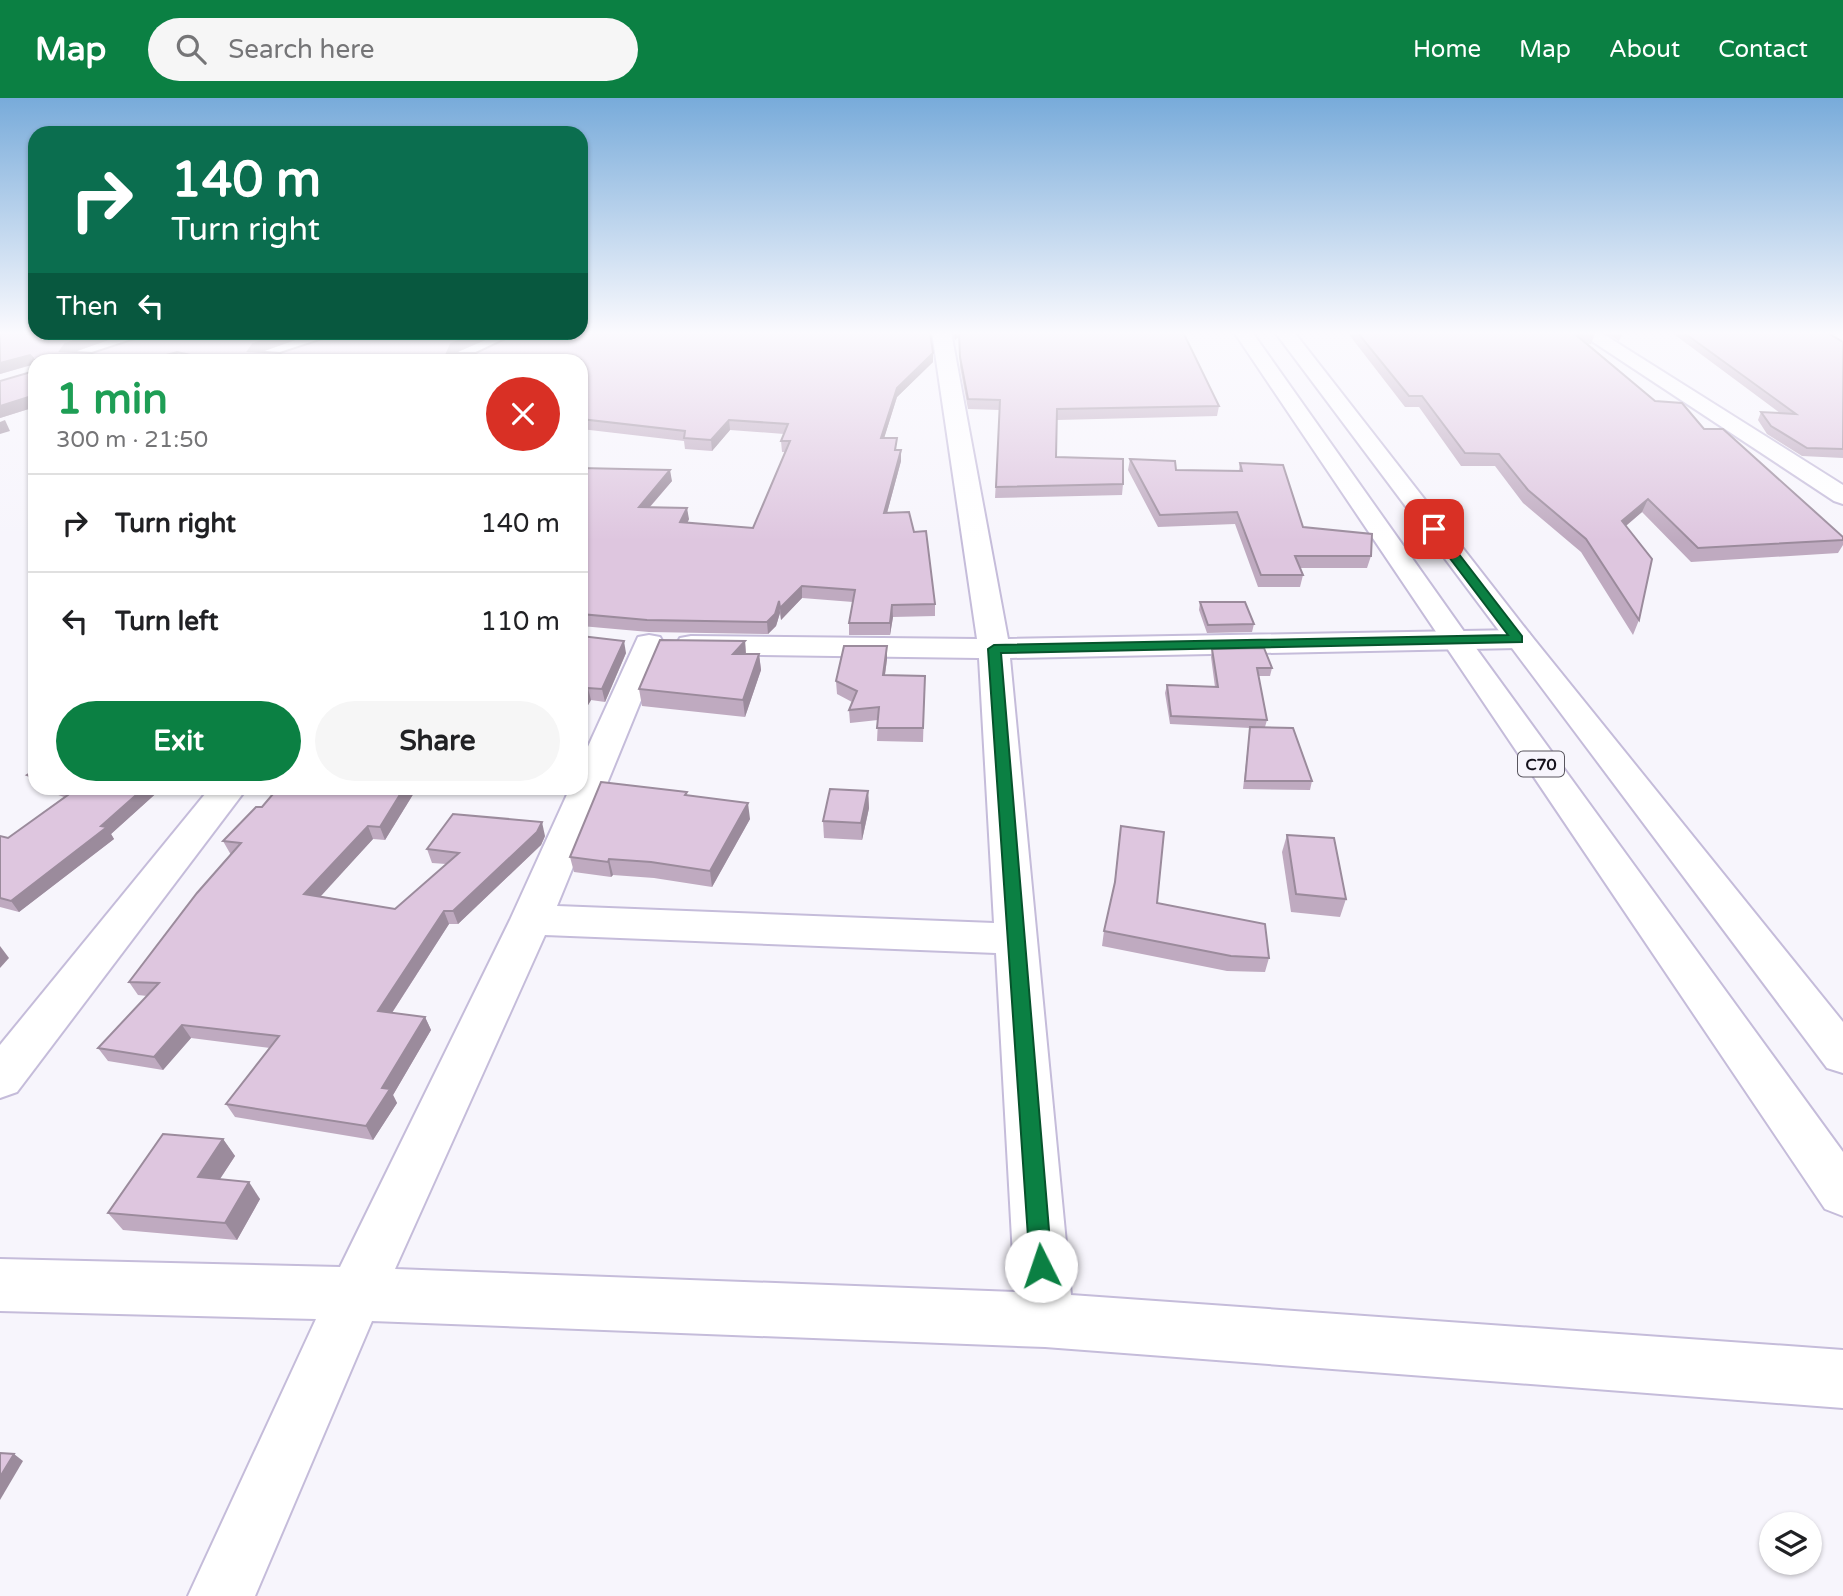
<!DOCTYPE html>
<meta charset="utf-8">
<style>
body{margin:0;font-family:"Varela Round",sans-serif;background:#f6f6f6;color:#202124;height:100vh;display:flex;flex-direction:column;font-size:26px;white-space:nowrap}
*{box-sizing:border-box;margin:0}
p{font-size:23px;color:#757577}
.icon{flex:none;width:38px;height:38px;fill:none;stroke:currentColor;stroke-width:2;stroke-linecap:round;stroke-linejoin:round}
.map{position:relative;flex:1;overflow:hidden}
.drawer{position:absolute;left:28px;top:256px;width:560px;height:441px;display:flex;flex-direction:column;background:#fff;border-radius:21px;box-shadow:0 2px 5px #0004}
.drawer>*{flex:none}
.hud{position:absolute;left:28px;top:28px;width:560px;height:214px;border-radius:21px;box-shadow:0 2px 5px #0004;background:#0b6e4f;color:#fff;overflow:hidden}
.buttons{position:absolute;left:1759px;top:1414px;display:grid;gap:14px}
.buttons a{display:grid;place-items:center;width:63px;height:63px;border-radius:50%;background:#fff;box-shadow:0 2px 5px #0004;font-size:35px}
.pin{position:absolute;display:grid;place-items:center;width:60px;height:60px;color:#fff;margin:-30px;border-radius:14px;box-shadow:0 4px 10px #0006}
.me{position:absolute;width:77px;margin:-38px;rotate:356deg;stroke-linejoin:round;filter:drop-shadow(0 0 5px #0008)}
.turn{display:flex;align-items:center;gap:24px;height:147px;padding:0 28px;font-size:32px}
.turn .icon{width:91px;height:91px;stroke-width:2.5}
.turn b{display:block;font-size:49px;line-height:60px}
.then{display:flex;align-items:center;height:66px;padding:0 28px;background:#0003;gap:14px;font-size:26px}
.round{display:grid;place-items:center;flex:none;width:74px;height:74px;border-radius:37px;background:#f6f6f6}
.overview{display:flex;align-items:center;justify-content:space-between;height:119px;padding:0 28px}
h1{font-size:42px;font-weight:700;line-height:52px;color:#1e9e55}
.action{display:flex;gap:14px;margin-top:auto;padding:14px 28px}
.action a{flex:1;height:80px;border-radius:42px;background:#0b8043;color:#fff;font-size:28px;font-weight:700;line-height:80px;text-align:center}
.action a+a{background:#f6f6f6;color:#202124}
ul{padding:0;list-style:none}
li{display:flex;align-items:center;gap:21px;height:98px;padding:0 28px;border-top:2px solid #e0e0e0}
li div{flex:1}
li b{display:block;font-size:26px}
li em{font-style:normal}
header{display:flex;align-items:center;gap:42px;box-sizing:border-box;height:98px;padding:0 35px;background:#0b8043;color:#fff}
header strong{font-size:33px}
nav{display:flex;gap:38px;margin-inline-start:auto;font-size:24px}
.search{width:490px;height:63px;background:#f6f6f6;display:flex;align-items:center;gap:18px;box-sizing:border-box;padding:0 24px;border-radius:38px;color:#757577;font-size:26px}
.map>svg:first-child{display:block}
</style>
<header>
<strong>Map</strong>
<div class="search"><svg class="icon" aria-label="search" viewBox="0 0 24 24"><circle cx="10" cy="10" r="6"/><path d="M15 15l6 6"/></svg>Search here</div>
<nav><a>Home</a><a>Map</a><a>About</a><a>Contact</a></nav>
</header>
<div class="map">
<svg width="1843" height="1498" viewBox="0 0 1843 1498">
<rect width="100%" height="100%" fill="#f7f5fc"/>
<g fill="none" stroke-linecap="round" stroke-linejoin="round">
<g stroke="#c5bcda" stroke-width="4">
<g id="minor">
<path d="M932 234H951L1008 541 1518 532 1529 535 1533 541 1529 547 1518 550 1010 560 1071 1197 1843 1252V1310L1045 1249 372 1223 255 1498H188L316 1221 0 1213V1161L340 1169 510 822 570 690H581V664L638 539 649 537 660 539 664 546 557 808 994 825 979 560 691 556 680 554 676 547 680 540 691 538 977 541ZM545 837 996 855 1015 1194 395 1171Z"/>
<path d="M1578 234H1600L1843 387V406L1834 403Z"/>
<path d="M210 690H247L17 994 0 1000V947Z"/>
</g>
</g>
<g stroke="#c5bcda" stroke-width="4">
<g id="highway">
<path d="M1234 234H1252L1465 535 1843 1054V1118L1825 1111Z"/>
<path d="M1275 234H1294L1529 535 1843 924V975L1827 970Z"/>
</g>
</g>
<use href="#minor" fill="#fff" fill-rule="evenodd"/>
<use href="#highway" fill="#fff" fill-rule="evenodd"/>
</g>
<g fill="#bfaac0">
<path d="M0 234H131L74 254 92 255 156 234H318L261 254 280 255 344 234H504L455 255 933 264 897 299 884 340 897 352H901V363L887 415 914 434 935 506V518L893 519 890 537H849V525L853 504 802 500 781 522 780 515 776 528 768 536 649 534 581 528V370L672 383 650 409 689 421 687 425 753 430 786 354H782L781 343 784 336 730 332 712 353 685 351 684 343 581 331V262H35V309L0 320V283L31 274 32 267 0 276Z"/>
<path d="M952 234H1183L1219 308 1217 318 1057 322 1056 359 1123 386 1122 397 995 400 1000 312 968 311 960 269 959 238 955 242Z"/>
<path d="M1347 234H1592L1595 235 1591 246H1588L1655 303 1704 331 1843 439V447L1838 455 1691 464 1642 414 1626 428 1639 522 1633 537 1581 454 1523 405 1495 368H1461L1419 309H1405Z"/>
<path d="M1604 234H1623L1619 243Z"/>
<path d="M1671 234H1826L1843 244V360L1802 358 1767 336 1758 322 1761 314 1780 315Z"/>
<path d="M1130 361 1176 372 1239 373 1240 365 1303 429 1371 458 1367 470H1300L1303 477 1300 489H1258L1235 426 1158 429 1128 372Z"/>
<path d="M1200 504 1254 526 1252 534 1207 535 1199 512Z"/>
<path d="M581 538 626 555 605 604 591 602 581 619Z"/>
<path d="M745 543 746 556H759L761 572 745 619 642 608 639 591Z"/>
<path d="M1212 551 1272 570 1270 578H1258L1267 622 1265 629 1312 683 1310 692 1243 691 1250 630 1170 626 1165 595 1167 587 1215 589 1211 559Z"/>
<path d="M887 561 885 577 925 578 923 644 877 643 878 622 850 625 849 612 852 604 837 596 836 583Z"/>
<path d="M35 672V688L27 677Z"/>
<path d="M38 690H162L111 736 114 741 19 814 0 809V738L8 740 64 699Z"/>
<path d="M278 690H417L385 742 373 741 320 798 395 811 446 766 432 765 427 751 545 738 541 747 458 826H449L392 915 425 919 431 932 393 997 397 1005 373 1042 235 1019 226 1006 270 950 191 940 163 972 108 963 98 950 147 898 138 897 129 884 231 757 223 743 262 709Z"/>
<path d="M868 693 869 710 862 742 824 740 823 723Z"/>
<path d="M688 698 750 721 712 789 654 780 613 777 611 779 574 774 570 759Z"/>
<path d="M1121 728 1157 805 1269 860 1265 874 1227 873 1102 848 1104 833 1114 788Z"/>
<path d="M1287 737 1346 801 1340 819 1291 814 1282 754Z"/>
<path d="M223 1041 235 1058 220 1081 260 1101 237 1142 123 1132 108 1115Z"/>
</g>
<g fill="#9b8b9c">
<path d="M100 234H131L69 256 60 253 65 246Z"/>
<path d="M288 234H318L256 256 248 253 253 246Z"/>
<path d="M480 234H504L453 256 447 255 451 246Z"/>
<path d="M955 234H959V238L955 242Z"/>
<path d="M177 254 180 262H148Z"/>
<path d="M933 255V264L897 299 881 350V340L897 290Z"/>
<path d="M30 257 34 266 0 276V265Z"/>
<path d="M35 297V309L0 320V308Z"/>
<path d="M5 322 10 333 0 336V324Z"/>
<path d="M729 322 730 332 712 353 711 342Z"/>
<path d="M901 352V363L884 426V415Z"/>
<path d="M670 372 672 383 640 420 639 409Z"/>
<path d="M1648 401 1642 414 1616 436 1622 423Z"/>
<path d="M687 410 689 421 682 436 680 424Z"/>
<path d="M802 488V500L781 522 780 510Z"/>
<path d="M779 503 780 515 776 528 768 536 767 524Z"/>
<path d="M892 507 893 519 890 537V525Z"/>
<path d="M624 543 626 555 605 604 602 591Z"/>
<path d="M745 543 746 559 733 556Z"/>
<path d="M887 548V561L883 590V577Z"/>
<path d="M759 556 761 572 745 619 743 602Z"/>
<path d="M588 590 591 602 581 619V602Z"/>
<path d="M144 690H162L111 736 114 741 19 814 11 803 101 728Z"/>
<path d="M404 690H417L385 742 380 729Z"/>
<path d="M868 693 869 710 862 742 861 725Z"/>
<path d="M748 705 750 721 712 789 710 773Z"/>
<path d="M542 724 545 738 541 747 458 826 453 813Z"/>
<path d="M368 728 373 741 311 809 304 796Z"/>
<path d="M609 761 613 777 611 779 608 764Z"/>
<path d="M444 813 449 826 384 927 378 913Z"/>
<path d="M0 848 9 860 0 870Z"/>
<path d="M425 919 431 932 393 997 397 1005 373 1042 366 1028 382 990Z"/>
<path d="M182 927 191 940 163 972 154 959Z"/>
<path d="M223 1041 235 1058 210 1096 198 1079Z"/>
<path d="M249 1084 260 1101 237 1142 225 1125Z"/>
<path d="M14 1356 23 1363 0 1402V1379Z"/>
</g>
<g fill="#dec6df" stroke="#9b8b9c" stroke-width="2">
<path d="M0 234H100L65 246 60 253 92 255 156 234H288L253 246 248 253 280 255 344 234H480L451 246 447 255H476L520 234H930L933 255 897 290 881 340H897L895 352H901L884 415 909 414 914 434 926 433 935 506 892 507 890 525H849L855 492 802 488 780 510 779 503 775 516 767 524 647 522 581 516V370L670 372 639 409 687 410 680 424 753 430 790 343H781L788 326 729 322 711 342 684 340 685 333 581 321V262H214L177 254 148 262H35V297L0 308V283L31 274 33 260 30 257 0 265Z"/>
<path d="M959 234H1183L1219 308 1057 311 1056 359 1123 361V386L996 389 1000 302 968 301 960 259Z"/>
<path d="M1357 234H1592L1595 235 1575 236 1655 303 1682 305 1704 331H1723L1843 439V442L1698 450 1648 401 1622 423 1652 461 1639 522 1586 441 1528 392 1499 356 1465 355 1422 298H1409Z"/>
<path d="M1683 234H1826L1843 244V351L1807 350 1771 328 1761 314 1796 316Z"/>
<path d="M1130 361 1175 363 1176 372 1242 373 1240 365 1283 367 1303 429 1372 436 1371 458H1295L1303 477H1261L1237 414 1160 417Z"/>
<path d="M1200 504H1245L1254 526 1208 527Z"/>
<path d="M581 538 624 543 602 591 588 590 581 602Z"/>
<path d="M660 542 745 543 733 556H759L743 602 639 591Z"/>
<path d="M844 548H887L883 577 925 578 923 630H877L879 609 849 612 857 593 836 583Z"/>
<path d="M1264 550 1272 570H1257L1267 622 1171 618 1167 587 1218 589 1212 551Z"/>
<path d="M1250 629 1293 630 1312 683H1245Z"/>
<path d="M35 672V680L27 677Z"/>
<path d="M601 684 687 694 685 697 748 705 710 773 651 764 609 761 608 764 570 759Z"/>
<path d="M61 690H144L101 728 107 729 11 803 0 800V738L8 740 72 694Z"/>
<path d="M278 690H404L380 729 368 728 304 796 395 811 459 755 427 751 453 716 542 724 537 734 453 813H444L378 913 425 919 382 990 390 991 366 1028 226 1006 279 938 182 927 154 959 98 950 159 885 129 884 197 795 241 745 223 743 256 709H262Z"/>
<path d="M830 691 868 693 861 725 823 723Z"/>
<path d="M1121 728 1164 734 1157 805 1265 826 1269 860 1231 858 1104 833 1115 784Z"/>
<path d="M1287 737 1334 740 1346 801 1296 796Z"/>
<path d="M163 1036 223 1041 198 1079 249 1084 225 1125 108 1115Z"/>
<path d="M0 1355 14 1356 0 1379Z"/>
</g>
<linearGradient id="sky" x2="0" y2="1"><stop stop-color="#78abda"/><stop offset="0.53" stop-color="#fbfafe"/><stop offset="1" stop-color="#fbfafe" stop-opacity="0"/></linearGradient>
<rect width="1843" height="443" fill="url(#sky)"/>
<path fill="#0b8043" stroke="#07532c" stroke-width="2" d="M1430 429H1438L1522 538V544L1001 555 1052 1168 1049 1175 1041 1178 1033 1175 1030 1168 988 551 994 547 1508 537 1430 434Z"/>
<g text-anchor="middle" stroke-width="6" stroke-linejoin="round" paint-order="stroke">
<rect fill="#f7f5fc" stroke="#58555e" stroke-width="2" x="1518" y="653.5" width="46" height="25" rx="5"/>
<g font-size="16" font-weight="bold" fill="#14111b">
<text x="1541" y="672">C70</text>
</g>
</g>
</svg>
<div class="buttons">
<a><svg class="icon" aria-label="layers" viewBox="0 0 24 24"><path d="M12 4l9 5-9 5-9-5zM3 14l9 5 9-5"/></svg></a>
</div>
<div class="pin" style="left:1434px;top:431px;background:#d93025"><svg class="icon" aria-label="arrive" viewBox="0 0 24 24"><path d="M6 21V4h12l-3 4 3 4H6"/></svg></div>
<svg class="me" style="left:1041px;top:1168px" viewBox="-20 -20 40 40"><circle r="19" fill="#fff"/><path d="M0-13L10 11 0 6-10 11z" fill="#0b8043"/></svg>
<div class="hud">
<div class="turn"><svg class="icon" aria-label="right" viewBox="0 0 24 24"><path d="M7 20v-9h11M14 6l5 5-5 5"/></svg><div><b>140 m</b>Turn right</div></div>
<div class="then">Then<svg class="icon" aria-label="left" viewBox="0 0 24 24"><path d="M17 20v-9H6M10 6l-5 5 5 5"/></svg></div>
</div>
<section class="drawer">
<div class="overview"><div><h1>1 min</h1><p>300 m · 21:50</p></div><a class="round" style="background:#d93025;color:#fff"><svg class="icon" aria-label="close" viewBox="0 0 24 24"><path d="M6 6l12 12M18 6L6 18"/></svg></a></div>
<ul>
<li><svg class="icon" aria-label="right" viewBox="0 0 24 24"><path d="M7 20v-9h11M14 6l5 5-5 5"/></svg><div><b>Turn right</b></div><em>140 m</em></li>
<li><svg class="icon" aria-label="left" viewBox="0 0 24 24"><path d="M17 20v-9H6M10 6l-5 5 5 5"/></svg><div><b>Turn left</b></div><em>110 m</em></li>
</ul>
<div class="action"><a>Exit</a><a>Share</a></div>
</section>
</div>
